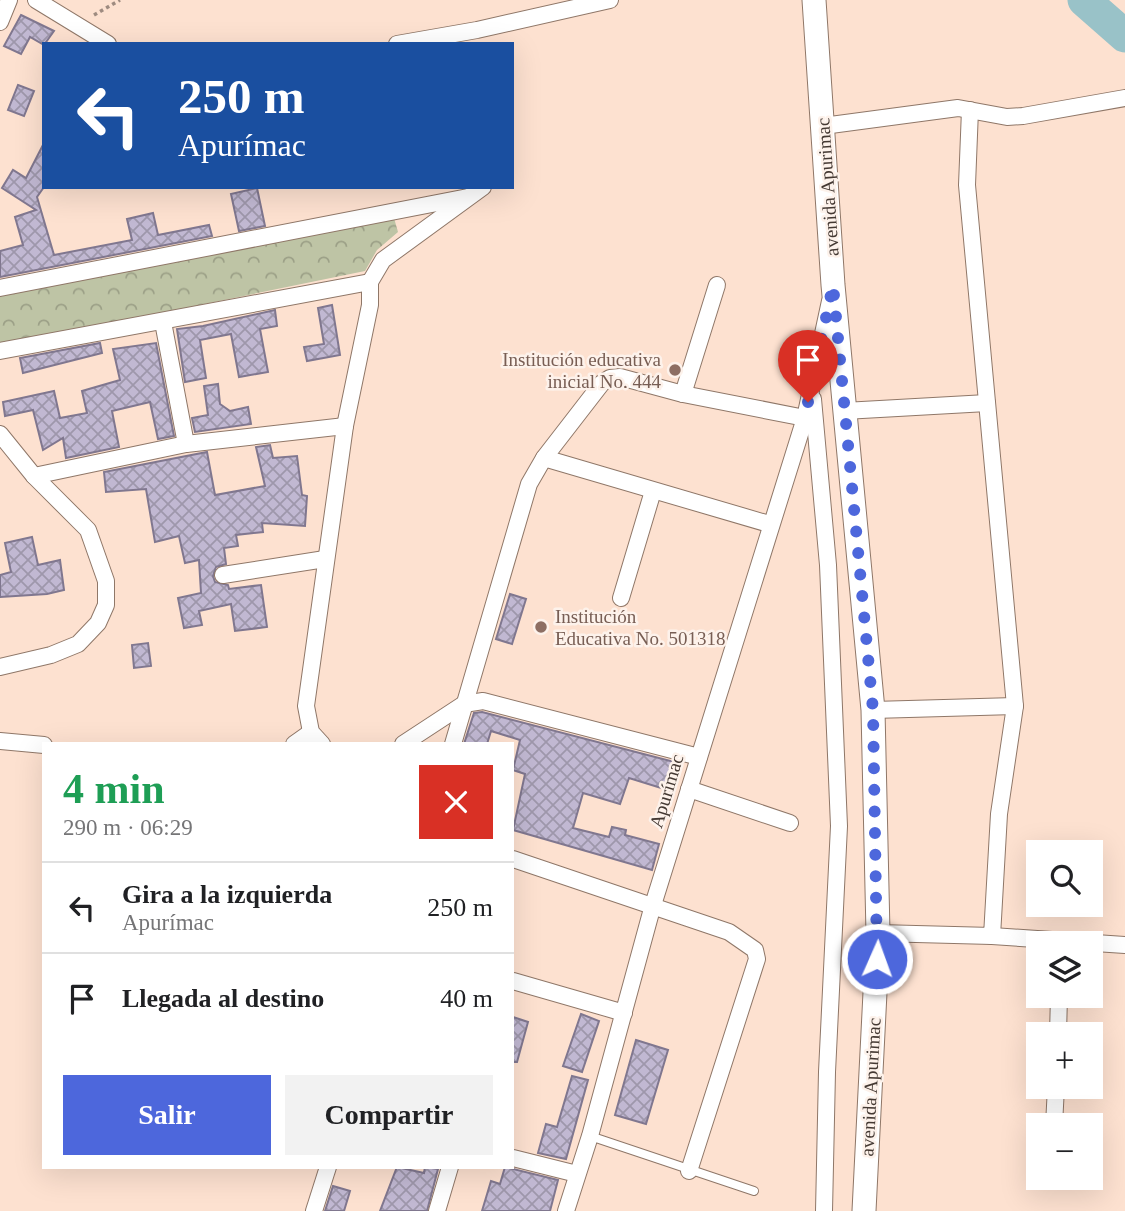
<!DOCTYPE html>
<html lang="es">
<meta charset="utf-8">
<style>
body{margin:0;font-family:"Times New Roman",serif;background:#f2f2f2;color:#202124;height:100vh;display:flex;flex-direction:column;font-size:26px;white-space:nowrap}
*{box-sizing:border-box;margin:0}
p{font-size:23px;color:#757577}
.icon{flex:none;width:38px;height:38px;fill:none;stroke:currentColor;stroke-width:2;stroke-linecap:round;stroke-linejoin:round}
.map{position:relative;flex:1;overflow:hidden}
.details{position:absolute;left:42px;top:742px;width:472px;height:427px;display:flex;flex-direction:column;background:#fff;border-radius:0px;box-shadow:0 7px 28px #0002}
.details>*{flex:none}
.banner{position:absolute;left:42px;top:42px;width:472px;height:147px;border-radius:0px;box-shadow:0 7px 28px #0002;background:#1a4fa0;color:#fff;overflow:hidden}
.tools{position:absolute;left:1026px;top:840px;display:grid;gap:14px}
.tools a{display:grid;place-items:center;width:77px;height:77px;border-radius:0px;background:#fff;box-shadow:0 7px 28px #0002;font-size:35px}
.pin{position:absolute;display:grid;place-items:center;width:60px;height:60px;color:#fff;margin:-72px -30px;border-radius:50% 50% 50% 0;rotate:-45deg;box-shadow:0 0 7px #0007}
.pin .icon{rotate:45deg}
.me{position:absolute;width:77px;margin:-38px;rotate:2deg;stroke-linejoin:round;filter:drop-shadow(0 0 5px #0008)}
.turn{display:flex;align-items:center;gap:24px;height:147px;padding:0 21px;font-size:32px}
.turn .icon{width:91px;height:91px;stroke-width:2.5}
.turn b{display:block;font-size:49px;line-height:60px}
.round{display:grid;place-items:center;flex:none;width:74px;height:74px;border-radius:0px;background:#f2f2f2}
.headline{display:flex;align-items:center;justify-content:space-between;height:119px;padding:0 21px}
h1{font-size:42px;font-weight:700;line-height:52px;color:#1e9e55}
.action{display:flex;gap:14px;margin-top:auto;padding:14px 21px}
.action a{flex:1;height:80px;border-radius:0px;background:#4d67dc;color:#fff;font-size:28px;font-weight:700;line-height:80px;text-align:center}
.action a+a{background:#f2f2f2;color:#202124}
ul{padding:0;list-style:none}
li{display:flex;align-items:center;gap:21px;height:91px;padding:0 21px;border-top:2px solid #e0e0e0}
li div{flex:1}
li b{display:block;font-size:26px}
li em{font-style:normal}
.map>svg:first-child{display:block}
</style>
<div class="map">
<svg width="1125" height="1211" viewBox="0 0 1125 1211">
<defs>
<pattern id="forest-crowns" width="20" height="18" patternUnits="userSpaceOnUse" patternTransform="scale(1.75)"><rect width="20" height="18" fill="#bec4a5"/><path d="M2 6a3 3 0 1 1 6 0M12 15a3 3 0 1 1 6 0" fill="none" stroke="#9ca087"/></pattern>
<pattern id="building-cross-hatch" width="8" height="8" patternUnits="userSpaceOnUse" patternTransform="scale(1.75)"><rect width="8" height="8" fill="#c1b8d2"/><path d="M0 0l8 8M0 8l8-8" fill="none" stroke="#9e97ab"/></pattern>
</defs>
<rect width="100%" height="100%" fill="#fde1d0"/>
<path fill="url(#forest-crowns)" d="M394 218 398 232 377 250 365 271 0 346V292Z"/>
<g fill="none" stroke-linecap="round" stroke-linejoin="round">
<path stroke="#99c2c8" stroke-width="33" d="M1084 0 1125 36"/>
</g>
<g fill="url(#building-cross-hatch)" stroke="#80778f" stroke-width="2">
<path d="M21 15 54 31 44 45 30 37 21 54 4 46Z"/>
<path d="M18 85 34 91 24 116 8 110Z"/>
<path d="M44 143V187L37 197 54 255 132 240 127 219 153 213 158 235 209 225 212 236 0 277V251L23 245 15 217 36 210 2 188 13 170 26 178Z"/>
<path d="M257 188 265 226 239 231 231 194Z"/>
<path d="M332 305 340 355 307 361 304 347 324 344 318 308Z"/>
<path d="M275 310 277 326 260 329 268 372 239 377 231 334 200 340 206 378 185 382 177 329 203 326Z"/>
<path d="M100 343 102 353 23 373 20 358Z"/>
<path d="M156 343 174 436 158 439 150 402 112 411 119 447 66 458 63 438 43 450 33 410 5 416 3 402 54 391 60 418 87 413 82 391 120 380 113 349Z"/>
<path d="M218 384 220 404 230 411 248 407 251 424 195 432 192 418 208 415 204 386Z"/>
<path d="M270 445 273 458 297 456 302 495 307 496 305 526 262 523 263 532 236 535 238 546 224 548 226 564 216 567 213 576 215 582 228 585 229 589 261 585 267 627 235 631 231 604 199 611 202 625 184 628 178 598 201 593 199 560 185 563 179 536 155 542 146 489 106 492 104 472 207 452 215 495 265 486 256 447Z"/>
<path d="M32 537 38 565 60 560 64 590 47 594 0 597V575L11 572 5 543Z"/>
<path d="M510 594 526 599 512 644 496 639Z"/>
<path d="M148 643 151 666 134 668 132 645Z"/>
<path d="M482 712 682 764 674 792 629 778 620 804 583 793 573 828 609 837 612 827 626 830 625 835 659 844 652 870 513 830 525 774 513 770 520 740 491 731 487 744H464L474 713Z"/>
<path d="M581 1014 599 1021 582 1072 563 1066Z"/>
<path d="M513 1017 528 1022 517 1062H513Z"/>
<path d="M636 1040 668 1050 646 1124 615 1115Z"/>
<path d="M572 1076 588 1080 566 1159 538 1153 546 1124 557 1127Z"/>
<path d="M397 1167 424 1173 425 1167 438 1169 427 1211H380Z"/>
<path d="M505 1167 558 1180 550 1211H482L491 1181 500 1184Z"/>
<path d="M333 1186 350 1191 344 1211H325Z"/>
</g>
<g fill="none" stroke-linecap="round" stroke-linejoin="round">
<g stroke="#8f7768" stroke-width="10">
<path id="lane" d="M590 1136 754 1191"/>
</g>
<g stroke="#8f7768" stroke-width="18">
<g id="street">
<path d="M36 0 108 44"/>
<path d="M0 22 9 0"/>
<path d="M397 44 477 30 610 0"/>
<path d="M823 126 958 108 1007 117 1023 116 1125 98"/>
<path d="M0 288 468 197"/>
<path d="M163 322 186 444"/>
<path d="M0 351 370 282"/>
<path d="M683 394 717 285"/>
<path d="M813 399 828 565 839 826 827 1072 824 1211"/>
<path d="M844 411 987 403"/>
<path d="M0 434 34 476 88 530 106 581V605L98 623 78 644 51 655 0 667"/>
<path d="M544 458 769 524"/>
<path d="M34 476 186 444 345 426"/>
<path d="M223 575 325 559"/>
<path d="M621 598 653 491"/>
<path d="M873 710 1015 706"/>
<path d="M0 741 44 745"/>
<path d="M294 744 311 732"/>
<path d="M322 744 311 732 306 706 345 426 370 305V282L383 260 483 187"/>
<path d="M403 744 464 704 483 701 699 757"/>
<path d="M453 744 529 484 544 458 602 383 610 378 620 377 683 394 805 418"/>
<path d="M689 789 790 823"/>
<path d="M513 859 729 932 755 950 757 959 689 1171"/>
<path d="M878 933 992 936 999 814 1015 706 967 185 970 110"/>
<path d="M992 936 1125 945"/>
<path d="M513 981 624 1013"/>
<path d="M1058 1034 1059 996"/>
<path d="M1054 1125 1056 1087"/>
<path d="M513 1158 577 1174"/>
<path d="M314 1211 328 1167"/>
<path d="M437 1211 450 1167"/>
<path d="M566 1211 590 1136 653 905 805 418 830 301"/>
</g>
</g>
<g stroke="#8f7768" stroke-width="25">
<path id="secondary" d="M814 0 833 285 873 710 878 933 864 1211"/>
</g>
<path stroke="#9e8b80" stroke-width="3.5" stroke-dasharray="3.5 3.5" stroke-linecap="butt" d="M94 15 120 0"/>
<use href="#lane" stroke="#fff" stroke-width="8"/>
<use href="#street" stroke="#fff" stroke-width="16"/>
<use href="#secondary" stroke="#fff" stroke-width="23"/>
</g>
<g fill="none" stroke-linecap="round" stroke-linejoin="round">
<path stroke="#4d67dc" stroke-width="12" stroke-dasharray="0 21.6" d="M808 402 833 285 873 710 877 959"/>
</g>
<g fill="#8d6e63" stroke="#fdf2eb" stroke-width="2.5">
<circle cx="675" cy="370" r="7"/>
<circle cx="541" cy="627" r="7"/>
</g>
<g text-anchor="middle" stroke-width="5" stroke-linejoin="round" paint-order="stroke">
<g font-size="19" fill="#443933" stroke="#fdf2eb">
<text transform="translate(827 187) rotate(-94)" y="7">avenida Apurimac</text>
<text transform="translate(666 791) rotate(-73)" y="7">Apurímac</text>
<text transform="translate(870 1087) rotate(-87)" y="7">avenida Apurimac</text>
</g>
<g font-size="19" fill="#785e54" stroke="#fdf2eb" text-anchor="end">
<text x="661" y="366">Institución educativa<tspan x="661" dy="22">inicial No. 444</tspan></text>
<text x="555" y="623" text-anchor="start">Institución<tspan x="555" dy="22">Educativa No. 501318</tspan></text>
</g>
</g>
</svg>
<div class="tools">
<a><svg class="icon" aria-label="search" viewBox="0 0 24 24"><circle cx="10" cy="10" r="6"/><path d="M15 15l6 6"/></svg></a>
<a><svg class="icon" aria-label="layers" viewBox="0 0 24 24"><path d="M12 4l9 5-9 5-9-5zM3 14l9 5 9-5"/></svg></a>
<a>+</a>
<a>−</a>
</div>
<div class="pin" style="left:808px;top:402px;background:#d93025"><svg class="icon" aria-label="arrive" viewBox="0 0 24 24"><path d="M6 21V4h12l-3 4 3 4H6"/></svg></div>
<svg class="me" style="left:877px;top:959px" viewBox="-20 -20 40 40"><circle r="17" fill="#4d67dc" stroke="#fff" stroke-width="3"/><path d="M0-11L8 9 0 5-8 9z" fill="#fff"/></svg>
<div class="banner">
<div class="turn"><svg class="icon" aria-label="left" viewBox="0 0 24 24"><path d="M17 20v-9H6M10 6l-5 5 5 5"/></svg><div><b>250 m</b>Apurímac</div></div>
</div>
<section class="details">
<div class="headline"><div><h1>4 min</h1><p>290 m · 06:29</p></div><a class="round" style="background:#d93025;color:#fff"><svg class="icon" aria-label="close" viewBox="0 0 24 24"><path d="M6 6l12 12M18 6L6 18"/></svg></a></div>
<ul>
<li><svg class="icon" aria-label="left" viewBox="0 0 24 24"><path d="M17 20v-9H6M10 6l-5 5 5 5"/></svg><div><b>Gira a la izquierda</b><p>Apurímac</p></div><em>250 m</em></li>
<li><svg class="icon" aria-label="arrive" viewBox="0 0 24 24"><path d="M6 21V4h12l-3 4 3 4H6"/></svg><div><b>Llegada al destino</b></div><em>40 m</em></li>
</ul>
<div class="action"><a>Salir</a><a>Compartir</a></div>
</section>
</div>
